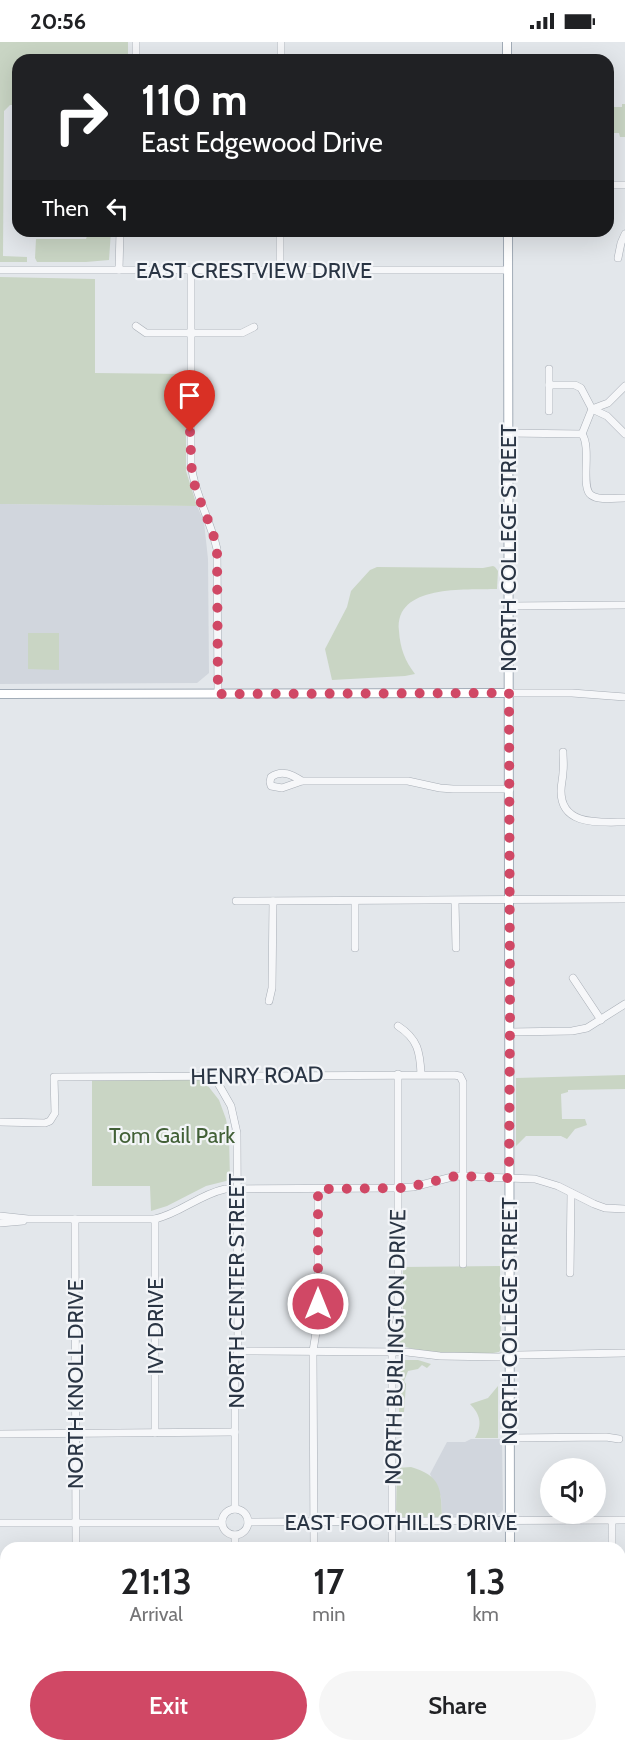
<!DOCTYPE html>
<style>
body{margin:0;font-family:Cabin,sans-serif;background:#f6f6f6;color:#202124;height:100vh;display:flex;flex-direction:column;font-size:22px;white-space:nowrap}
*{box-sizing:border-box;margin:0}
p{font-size:20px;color:#757577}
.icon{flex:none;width:33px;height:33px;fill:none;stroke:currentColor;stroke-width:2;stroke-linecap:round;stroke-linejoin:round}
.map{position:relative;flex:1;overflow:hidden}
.drawer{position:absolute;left:0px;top:1500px;width:626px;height:210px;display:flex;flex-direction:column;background:#fff;border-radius:18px 18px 0 0;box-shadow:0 6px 24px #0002}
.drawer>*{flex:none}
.guide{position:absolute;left:12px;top:12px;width:602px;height:183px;border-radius:18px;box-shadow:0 6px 24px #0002;background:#202124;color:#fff;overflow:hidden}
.buttons{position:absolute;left:540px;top:1416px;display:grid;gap:12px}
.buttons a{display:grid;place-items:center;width:66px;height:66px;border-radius:50%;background:#fff;box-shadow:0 6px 24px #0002;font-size:30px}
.pin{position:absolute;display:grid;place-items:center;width:51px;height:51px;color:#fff;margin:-62px -26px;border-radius:50% 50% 50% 0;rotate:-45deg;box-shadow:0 0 6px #0007}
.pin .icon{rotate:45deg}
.me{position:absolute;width:66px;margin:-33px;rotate:0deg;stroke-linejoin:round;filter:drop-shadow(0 0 4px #0008)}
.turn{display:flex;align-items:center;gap:21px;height:126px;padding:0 30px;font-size:27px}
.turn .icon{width:78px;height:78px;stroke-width:2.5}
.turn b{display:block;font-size:42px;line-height:51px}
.then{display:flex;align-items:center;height:57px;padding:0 30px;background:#0003;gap:12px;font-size:22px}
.eta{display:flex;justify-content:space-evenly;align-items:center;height:102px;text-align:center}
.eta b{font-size:36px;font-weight:600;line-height:42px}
.primary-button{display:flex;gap:12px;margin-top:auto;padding:12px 30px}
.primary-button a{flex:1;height:69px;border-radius:36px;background:#d04865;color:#fff;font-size:24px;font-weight:600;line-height:69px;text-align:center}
.primary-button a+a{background:#f6f6f6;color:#202124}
.status{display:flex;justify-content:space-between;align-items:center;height:42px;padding:0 30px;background:#fff;direction:ltr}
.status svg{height:16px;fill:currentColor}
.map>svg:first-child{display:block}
</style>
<div class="status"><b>20:56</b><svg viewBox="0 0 49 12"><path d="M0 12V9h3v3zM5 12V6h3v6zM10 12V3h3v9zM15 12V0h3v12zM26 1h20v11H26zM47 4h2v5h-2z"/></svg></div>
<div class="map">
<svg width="625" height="1710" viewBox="0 0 625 1710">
<rect width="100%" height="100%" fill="#e3e7eb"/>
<g fill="#d1d6dd">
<path d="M0 462 197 464 204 480 208 517 209 631 197 641 0 642Z"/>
<path d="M471 1397H502L503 1468 497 1474 442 1475 441 1455 430 1432 447 1400H465Z"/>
</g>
<g fill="#c9d5c4">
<path d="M0 0H128V18H18V63H10L4 69 3 214 27 215V220H0Z"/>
<path d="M622 62H625V104V95H620L619 91H611V88L608 87V65H622Z"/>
<path d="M92 189H111L109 218 86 220H37L35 216 36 197H86L88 191Z"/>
<path d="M0 235 95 237V331L186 332V429L197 464 0 462Z"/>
<path d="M493 524 495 525 498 529 497 547C466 548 394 542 399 589 400 606 405 619 415 632L405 634 332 638 325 607 347 565 351 549 370 528 377 525 483 526Z"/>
<path d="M28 591H59V628L28 627Z"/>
<path d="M625 1033V1047L568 1048V1050L561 1052 562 1077H585L587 1083 575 1087 567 1097 561 1094H526L516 1104V1036Z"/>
<path d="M96 1036 205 1037 208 1044 219 1058 226 1077 229 1094 230 1138 206 1144 167 1164 151 1169 150 1144H92V1038Z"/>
<path d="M500 1224 501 1307 499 1310C474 1315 422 1311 399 1303L397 1296 403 1266V1225Z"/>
<path d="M402 1318H418L431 1322 427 1326 422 1323 418 1327 408 1329 404 1339 406 1342 404 1370H399L400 1321Z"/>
<path d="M498 1344V1396H475C483 1382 480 1372 470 1362L488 1356Z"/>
<path d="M411 1425C441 1434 441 1446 442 1475H401L396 1468 397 1426Z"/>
</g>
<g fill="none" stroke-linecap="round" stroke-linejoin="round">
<g stroke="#a8aeb6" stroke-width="8">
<g id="minor">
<path d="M136 18V0"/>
<path d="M281 18V0"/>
<path d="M608 143H625"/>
<path d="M618 216 621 201 625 192"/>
<path d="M0 228H508"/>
<path d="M119 228 120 189"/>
<path d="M280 228V189"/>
<path d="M191 229V421C194 451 210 477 217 507L218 652"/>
<path d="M136 284 146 291H242L254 285"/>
<path d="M549 327V369"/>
<path d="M549 343H575L581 346 592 367 607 374 625 392"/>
<path d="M508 391 582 392"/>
<path d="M582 392C592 406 580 445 591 453 599 459 615 456 625 456"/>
<path d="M582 392 592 367 608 361 625 344"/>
<path d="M509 564 625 563"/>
<path d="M509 651H572L625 655"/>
<path d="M563 710C563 717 564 723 563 730 563 736 561 742 561 749 561 785 601 780 625 780"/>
<path d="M302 739C292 733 282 727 271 735L270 740 271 744 282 746 302 739H408L440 746 453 747H510"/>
<path d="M236 859 625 857"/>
<path d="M455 859 456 906"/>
<path d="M355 906V859"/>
<path d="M573 936 601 978"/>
<path d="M269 959 272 946 273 859"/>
<path d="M398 984C418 997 420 1010 421 1032"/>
<path d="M510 990 572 989 587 986 625 962"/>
<path d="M218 1034 219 1043 231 1064 237 1091 238 1309 235 1317V1467"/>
<path d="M0 1080 45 1081 50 1079 55 1071 54 1035 454 1033 460 1034 463 1040V1222"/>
<path d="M0 1174 28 1177H155C181 1171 198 1153 225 1147L398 1146 413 1145 456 1134 535 1137 558 1144 594 1162 605 1166 625 1167"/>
<path d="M75 1177 76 1506"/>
<path d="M155 1177V1391"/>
<path d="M0 1181 23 1179"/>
<path d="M570 1231 571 1151"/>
<path d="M238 1309 407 1310 440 1314 499 1315 518 1313 625 1311"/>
<path d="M0 1392 235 1390"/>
<path d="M509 1396 606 1395 619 1397"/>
<circle cx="235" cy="1480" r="13"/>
<path d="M612 1479V1506"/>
<path d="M248 1480 625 1478"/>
<path d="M0 1481H222"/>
<path d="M235 1493V1506"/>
<path d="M314 1506 313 1309 318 1278V1147"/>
<path d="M392 1506V1309L393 1293 398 1273V1032"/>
<path d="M0 1570H6"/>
<path d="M0 1652H6"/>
<path d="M76 1704V1710"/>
<path d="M154 1704V1710"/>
<path d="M314 1704V1710"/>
<path d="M410 1704V1710"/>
<path d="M561 1710 562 1704"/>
</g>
</g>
<g stroke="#a2acb7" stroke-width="10">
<g id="major">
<path d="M507 18V0"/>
<path d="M508 189 510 1506"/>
<path d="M0 652 509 651"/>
<path d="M501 1710 503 1704"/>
</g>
</g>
<use href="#minor" stroke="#f6f7f9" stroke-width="7"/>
<use href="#major" stroke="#fff" stroke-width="8"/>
</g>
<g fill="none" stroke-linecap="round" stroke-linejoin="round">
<path stroke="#d04865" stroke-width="10" stroke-dasharray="0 18" d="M190 390 192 434 197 451 212 488 217 507 218 652 509 651 510 974 509 1136 456 1134 405 1146 318 1147V1262"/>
</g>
<g text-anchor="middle" stroke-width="4.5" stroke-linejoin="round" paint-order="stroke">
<g font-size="22" fill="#2a3544" stroke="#f3f5f8">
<text x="254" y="236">EAST CRESTVIEW DRIVE</text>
<text transform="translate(508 506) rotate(-90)" y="8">NORTH COLLEGE STREET</text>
<text transform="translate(257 1033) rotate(-1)" y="8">HENRY ROAD</text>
<text transform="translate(236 1249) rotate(-90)" y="8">NORTH CENTER STREET</text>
<text transform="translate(509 1279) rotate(-90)" y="8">NORTH COLLEGE STREET</text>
<text transform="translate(155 1284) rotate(-90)" y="8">IVY DRIVE</text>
<text transform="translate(395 1305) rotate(-89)" y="8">NORTH BURLINGTON DRIVE</text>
<text transform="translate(75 1342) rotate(-90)" y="8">NORTH KNOLL DRIVE</text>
<text x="401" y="1488">EAST FOOTHILLS DRIVE</text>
</g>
<g font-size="22" fill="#426037" stroke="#f3f5f8">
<text x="172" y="1101">Tom Gail Park</text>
</g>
</g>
</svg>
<div class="buttons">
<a><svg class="icon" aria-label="sound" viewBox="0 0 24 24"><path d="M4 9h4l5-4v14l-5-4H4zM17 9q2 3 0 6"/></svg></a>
</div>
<div class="pin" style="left:190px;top:390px;background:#d93025"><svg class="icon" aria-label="arrive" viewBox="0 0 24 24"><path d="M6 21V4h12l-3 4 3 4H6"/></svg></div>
<svg class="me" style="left:318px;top:1262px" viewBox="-20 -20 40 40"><circle r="17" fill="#d04865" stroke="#fff" stroke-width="3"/><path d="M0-11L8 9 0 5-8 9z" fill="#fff"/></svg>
<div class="guide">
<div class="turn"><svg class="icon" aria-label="right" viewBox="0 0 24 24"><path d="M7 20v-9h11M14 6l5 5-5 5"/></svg><div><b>110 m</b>East Edgewood Drive</div></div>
<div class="then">Then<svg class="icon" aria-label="left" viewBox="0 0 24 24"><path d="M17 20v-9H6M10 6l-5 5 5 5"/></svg></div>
</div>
<section class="drawer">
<div class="eta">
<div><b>21:13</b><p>Arrival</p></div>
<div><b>17</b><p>min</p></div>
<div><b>1.3</b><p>km</p></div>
</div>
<div class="primary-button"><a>Exit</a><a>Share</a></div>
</section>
</div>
